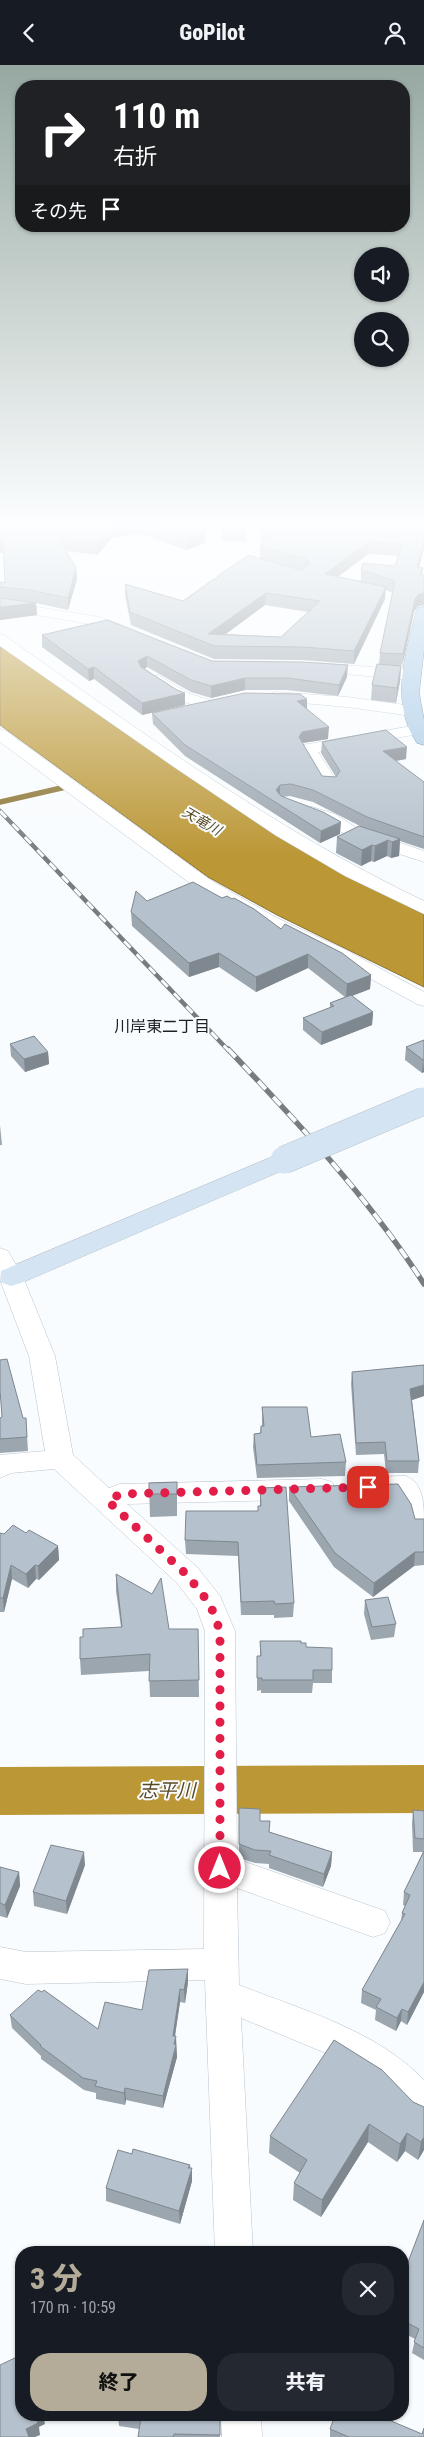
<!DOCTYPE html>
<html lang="ja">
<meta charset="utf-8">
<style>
body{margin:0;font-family:"Roboto Condensed","Noto Sans JP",sans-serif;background:#242831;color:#f1f3f6;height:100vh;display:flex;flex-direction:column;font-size:19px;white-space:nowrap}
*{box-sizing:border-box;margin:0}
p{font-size:16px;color:#9ea1a6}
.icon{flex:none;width:28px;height:28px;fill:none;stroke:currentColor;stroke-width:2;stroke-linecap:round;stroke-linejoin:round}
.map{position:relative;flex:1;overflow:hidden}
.side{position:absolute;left:15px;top:2181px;width:394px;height:175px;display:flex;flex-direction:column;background:#171b24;border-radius:20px;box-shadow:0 1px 4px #0004}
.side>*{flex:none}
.banner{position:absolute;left:15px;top:15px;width:395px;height:152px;border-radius:20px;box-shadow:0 1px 4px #0004;background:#202124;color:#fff;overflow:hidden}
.controls{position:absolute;left:354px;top:182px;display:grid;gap:10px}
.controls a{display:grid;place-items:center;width:55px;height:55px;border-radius:50%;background:#171b24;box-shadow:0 1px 4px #0004;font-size:25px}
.pin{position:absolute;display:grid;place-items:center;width:42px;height:42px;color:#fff;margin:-21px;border-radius:10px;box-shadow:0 2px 8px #0006}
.me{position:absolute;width:55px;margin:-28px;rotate:0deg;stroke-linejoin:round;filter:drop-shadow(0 0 4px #0008)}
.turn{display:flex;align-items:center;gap:18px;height:105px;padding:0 15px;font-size:22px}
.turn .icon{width:65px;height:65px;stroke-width:2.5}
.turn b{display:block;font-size:35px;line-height:42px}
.then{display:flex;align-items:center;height:48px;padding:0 15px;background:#0003;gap:10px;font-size:19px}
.round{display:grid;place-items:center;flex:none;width:52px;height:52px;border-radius:20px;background:#242831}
.summary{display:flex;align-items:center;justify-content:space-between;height:85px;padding:0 15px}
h1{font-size:30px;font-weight:800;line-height:38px;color:#b4ac98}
.cta{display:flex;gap:10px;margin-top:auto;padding:10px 15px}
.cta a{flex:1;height:58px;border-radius:20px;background:#b4ac98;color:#111;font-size:20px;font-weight:800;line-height:58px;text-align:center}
.cta a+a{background:#242831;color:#f1f3f6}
header{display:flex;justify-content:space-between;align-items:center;height:65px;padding:0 15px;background:#171b24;font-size:22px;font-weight:800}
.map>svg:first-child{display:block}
</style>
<header><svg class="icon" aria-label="back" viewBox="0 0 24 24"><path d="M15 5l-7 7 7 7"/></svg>GoPilot<svg class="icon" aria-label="person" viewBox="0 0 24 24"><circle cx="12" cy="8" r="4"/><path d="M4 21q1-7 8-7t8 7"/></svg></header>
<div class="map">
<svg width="424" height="2372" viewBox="0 0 424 2372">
<rect width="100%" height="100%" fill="#f9fcfe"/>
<path fill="#bb9736" stroke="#8b7431" d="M0 580 122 666 301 785 424 847V922L277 850 208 812 0 660Z"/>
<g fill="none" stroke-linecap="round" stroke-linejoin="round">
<path stroke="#8b7431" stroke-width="5.5" d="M0 737 70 721"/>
<path fill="#bb9736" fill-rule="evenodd" d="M424 1700V1748L0 1750V1702Z"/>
<g stroke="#b8c4cf" stroke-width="1">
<g id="street">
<path d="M183 460H255L261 477 253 493 273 499 275 502 268 506 240 498 238 495 248 477 242 464 196 468Z"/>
<path d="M0 536 99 552 134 564 136 567 129 571 96 560 0 544Z"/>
<path d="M0 569 5 571C140 666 275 765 424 836V849L345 811 275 770 174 702 0 581Z"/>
<path d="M316 598 412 605 420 610 412 615 311 606 308 603Z"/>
<path d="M158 610 190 629 216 637 218 640 210 645 178 635 152 618 150 615Z"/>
<path d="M275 627 347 632 412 641 418 643 420 646 418 649 412 651 347 642 269 635 267 632Z"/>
<path d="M418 660 424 662V668L318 687 338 718 335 722H323L300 684 302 680 308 679Z"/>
<path d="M0 664 6 666 209 814 277 853 346 885 424 927V941L417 939 332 893 263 861 195 822 0 677Z"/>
<path d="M312 742 335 749 366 769H375L424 786V797L363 777 360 773C355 775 306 751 303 747L306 743Z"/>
<path d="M0 1183 8 1186 23 1212 55 1291 73 1390 109 1423 120 1419 322 1414 332 1417 336 1424 332 1431 322 1434 127 1439 197 1502 220 1531 235 1566 237 1794 385 1846 390 1857 385 1868 373 1872 237 1823 239 1920C302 1945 376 1965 424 2015V2059L411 2053 381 2021 333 1991 241 1953 253 2188H215L205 1915 26 1919 0 1914V1882L26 1887 204 1884 205 1566 197 1544 177 1518 54 1404 11 1408 0 1413V1390L45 1386 29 1291 0 1215Z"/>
<path d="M406 1411C424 1418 424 1440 424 1459L414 1456 398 1431 368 1432 358 1429 354 1422 358 1415 368 1412Z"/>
<path d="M221 2350H261L262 2372H222Z"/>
</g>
</g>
<g stroke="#b8c4cf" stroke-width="1">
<path id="secondary" d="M284 1087 293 1089 297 1095 293 1101 21 1218 11 1221 0 1217 1 1206Z"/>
</g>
<g stroke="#527797" stroke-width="1">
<path id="primary" d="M424 542V585L419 628 424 655V680L417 678C390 638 405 590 416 547L418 543Z"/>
</g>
<use href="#street" fill="#fff" fill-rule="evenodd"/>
<use href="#secondary" fill="#d4e4f2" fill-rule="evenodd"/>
<use href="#primary" fill="#a9cae6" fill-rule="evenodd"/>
<g stroke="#787c7f" stroke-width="4.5">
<path id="rail-far1" d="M0 746 229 986"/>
</g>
<g stroke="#787c7f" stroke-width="5.5">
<path id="rail" d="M228 984C299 1059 368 1132 424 1219"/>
</g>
<use href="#rail-far1" stroke="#f9fcfe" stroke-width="3" stroke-dasharray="9" stroke-linecap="butt"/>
<use href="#rail" stroke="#f9fcfe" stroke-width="4" stroke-dasharray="11" stroke-linecap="butt"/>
<g stroke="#b8c4cf" stroke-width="28" stroke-linecap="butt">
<path id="secondary-bridge" d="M284 1095 424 1036"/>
</g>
<use href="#secondary-bridge" stroke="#d4e4f2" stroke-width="27"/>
</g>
<g fill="#9ca6af" fill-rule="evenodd">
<path d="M0 460H196L205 466V478L186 485 142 469 113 472 97 490 66 486 76 502 77 514 68 545 36 538 37 550 0 555V517L5 518 3 488H0Z"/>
<path d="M257 460H424V483L419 502 423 503 422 510H424V540L418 541 414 547 401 602 400 616 396 638 371 635 372 620 379 600 380 588 393 528 385 525V534L354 599 302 595 214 594 131 560 125 531V519L183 536 217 514 260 493V481L264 478H262ZM368 489 398 491 395 501 361 505V516L338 512ZM265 540 308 547 281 572 225 569Z"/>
<path d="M221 467 246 468V477L221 476Z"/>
<path d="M42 570 212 596 347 612 338 631 287 625H245L211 633 191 627 147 602 145 604 177 625 185 628V640L142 650 94 614 89 616 42 582Z"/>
<path d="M307 644 328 674 302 678 322 711 336 712 321 688 322 677 406 694 396 696 424 717V784L400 776 399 791 391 793 387 791 374 797 371 796 361 801 336 788 337 772 362 762 313 737 290 731 283 732 340 769 320 778 185 691 153 659 152 648Z"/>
<path d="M222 833 371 910 370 924 352 931 373 947 372 960 321 980 303 965V953L330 943V938L345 932 308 903 256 927 219 902 189 912 132 861 131 847 147 836Z"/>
<path d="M424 975V1007L422 1008 405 995 406 982Z"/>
<path d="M10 979 48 987 49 999 25 1007 11 991Z"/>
<path d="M0 1060 2 1080H0Z"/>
<path d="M424 1300V1331L412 1335 419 1396 418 1408H386L384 1389 356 1390 351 1319 352 1307Z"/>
<path d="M262 1342 311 1372 346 1397 345 1411 257 1413 253 1382 254 1369 260 1368 261 1361H262Z"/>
<path d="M0 1353H26L28 1386 0 1388Z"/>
<path d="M177 1417V1451L150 1452 149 1418Z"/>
<path d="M289 1422 415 1454H424V1500L414 1501 373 1532 334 1502 289 1436Z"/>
<path d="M260 1423 294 1538 293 1552 274 1553V1550H241L238 1491 186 1489 185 1475 258 1446 260 1441Z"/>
<path d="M0 1468 4 1469 26 1468 58 1481 59 1495 39 1515 36 1514 28 1523 12 1514 4 1547H0Z"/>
<path d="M116 1509 169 1564H198L199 1632H150L149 1606 81 1610 80 1594 83 1572 121 1562 116 1526Z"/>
<path d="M365 1535 396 1559 394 1572 371 1575 364 1549Z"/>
<path d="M260 1576 301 1578 332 1605V1618H313L312 1628H261V1625L257 1626V1591H260Z"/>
<path d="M239 1743 260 1756 270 1767 332 1787 331 1801 323 1822 269 1803V1799L255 1798 239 1793Z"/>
<path d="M413 1745 424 1746V1927L407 1960 401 1956 396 1966 375 1955 376 1945 361 1938 362 1925 401 1856 402 1848 405 1841 403 1840 404 1827 423 1787H413L412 1759Z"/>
<path d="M85 1800 67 1849 34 1841 33 1827Z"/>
<path d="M0 1802 19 1807 20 1821 7 1853 0 1851V1852Z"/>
<path d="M188 1904V1917L185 1938 180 1937 175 1971 177 1992 163 2043 126 2035 125 2040 96 2034V2028L84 2025 41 1994V1991L12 1963 10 1950 98 1964 142 1945Z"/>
<path d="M413 2037 424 2042V2085L418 2095 405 2086 397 2097 368 2077 321 2152 293 2135 294 2118 300 2108 269 2088 270 2071Z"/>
<path d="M132 2089 190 2100 192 2116 180 2159 106 2136V2123Z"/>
<path d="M424 2155V2295L412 2288 415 2274 402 2267V2204L405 2205Z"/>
<path d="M118 2350H220V2372H138L139 2364 119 2361Z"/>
<path d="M330 2364 422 2369 424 2372H330Z"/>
</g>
<g fill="#7f878f">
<path d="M116 460H142V469L113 472 97 490V478L113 461Z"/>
<path d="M205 466V478L186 485V473Z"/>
<path d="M424 475V483L416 515 417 502Z"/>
<rect x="0" y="476" width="3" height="12"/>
<path d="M368 477V489L325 521V509Z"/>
<path d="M76 502 77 514 68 545V533Z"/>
<path d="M386 522 385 534 354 599V586Z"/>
<path d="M266 528 265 540 211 580 208 569Z"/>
<path d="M424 528V540L418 541 414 547 402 602 403 589 415 534 419 529Z"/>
<path d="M36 538 37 550 0 555V542Z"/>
<path d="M147 591V602L139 608 138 596Z"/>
<path d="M348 600 347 612 338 631 339 620Z"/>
<path d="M401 601 400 616 396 638 397 623Z"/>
<path d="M94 602V614L89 616 88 604Z"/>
<path d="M245 613V625L211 633V621Z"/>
<path d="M185 628V640L142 650V638Z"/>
<path d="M307 634V646L297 636Z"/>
<path d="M329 662 328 674 302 678 299 672 302 667Z"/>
<path d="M407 682 406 694 382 698 383 686Z"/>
<path d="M280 720V732L276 725Z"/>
<path d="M341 757 340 769 320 778 321 766Z"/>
<path d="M400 774 399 791 391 793 392 777Z"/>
<path d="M388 775 387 791 374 797 375 781Z"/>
<path d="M372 780 371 796 361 801 362 785Z"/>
<path d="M219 888V902L189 912V898Z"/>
<path d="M308 889V903L256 927V912Z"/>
<path d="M371 910 370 924 346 933 347 919Z"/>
<path d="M373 947 372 960 321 980 322 967Z"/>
<path d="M48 987 49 999 25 1007 24 994Z"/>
<path d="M423 995 424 1007 422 1008Z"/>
<path d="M424 1320V1331L409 1336 410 1324Z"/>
<path d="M58 1481 59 1495 39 1515 38 1501Z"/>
<path d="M415 1487 414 1501 373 1532 374 1518Z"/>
<path d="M11 1500 12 1514 4 1547 3 1533Z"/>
<path d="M35 1500 36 1514 28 1523 26 1509Z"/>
<path d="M84 1787 85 1800 67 1849 66 1836Z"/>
<path d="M332 1787 331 1801 323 1822 324 1809Z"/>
<path d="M19 1807 20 1821 7 1853 5 1840Z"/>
<path d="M188 1904V1917L185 1938 184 1925Z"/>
<path d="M424 1917V1927L407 1960 408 1947Z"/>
<path d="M180 1924V1937L174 1977 176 1971 177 1992 163 2043V2031Z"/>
<path d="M402 1944 401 1956 396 1966 397 1953Z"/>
<path d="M125 2023 126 2035 125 2040 124 2028Z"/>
<path d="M369 2059 368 2077 321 2152 322 2135Z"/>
<path d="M407 2068 405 2086 397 2097 400 2079Z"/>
<path d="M424 2072V2085L418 2095 421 2077Z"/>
<path d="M190 2100V2111L192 2103V2116L180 2159 179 2146Z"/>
<path d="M38 2350H43L45 2359 39 2362 40 2370 35 2372H27L26 2364 36 2351Z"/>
</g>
<g fill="#b5c1cc" stroke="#7f878f" fill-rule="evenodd">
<path d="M0 460H116L113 461 97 478 58 474 76 502 68 533 30 525 0 522V517L5 518 3 476H0Z"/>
<path d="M150 460H196L205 466 186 473Z"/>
<path d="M224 460H242L246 468 221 467Z"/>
<path d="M261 460H424V475L417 502 423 503 420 510H424V528L419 529 415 534 403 589 380 588 395 516 361 505 363 498 395 501 402 479 368 477 325 509 386 522 354 586 303 582 214 581 130 547 125 519 183 536 214 514H217L218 511 248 490 301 505 310 499 307 494 260 481 279 467 263 466ZM266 528 320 536 281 572 208 569Z"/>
<path d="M0 533 36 538 0 542Z"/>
<path d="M107 555 212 596 302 597 348 600 339 620 288 613H245L211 621 191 615 147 591 138 596 141 602 177 625 185 628 142 638 94 602 88 604 42 570Z"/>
<path d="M377 599 401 601 397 623 372 620Z"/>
<path d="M245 628 300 629 307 634 297 636 329 662 302 667 299 672 322 711 336 712 340 706 322 677 386 665 407 682 383 686 424 717V772L367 752 313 725 291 719 280 720 276 725 281 731 323 747 341 757 321 766 185 680 152 648Z"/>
<path d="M359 761 400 774 392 777 388 775 375 781 372 780 362 785 337 772Z"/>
<path d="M193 817 222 833 227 831 232 834 234 833 254 844 281 864 285 859 342 888 371 910 347 919 308 889 256 912 219 888 189 898 131 847 136 826 147 836Z"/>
<path d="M351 930 373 947 322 967 303 953 334 941 330 938Z"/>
<path d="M34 971 48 987 24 994 10 979Z"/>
<path d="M424 975V995H423L406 982Z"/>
<path d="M7 1294 23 1353H26L27 1372 0 1374V1353L2 1352 0 1325V1295Z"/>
<path d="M424 1300V1320L410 1324 419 1396H387L385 1377 356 1378 352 1307Z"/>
<path d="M262 1342H307L311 1372 340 1369 346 1397 257 1400 254 1369 261 1368V1361H264Z"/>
<path d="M177 1417V1429H149V1418Z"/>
<path d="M398 1419 411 1439 415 1454H424V1487H415L374 1518 335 1488 289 1422Z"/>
<path d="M286 1422 294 1538 275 1539 274 1536 241 1537 238 1477 185 1475 186 1446H258V1441H261L260 1423Z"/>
<path d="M13 1460 26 1468 29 1465 58 1481 38 1501 35 1500 26 1509 11 1500 3 1533H0V1468L4 1469Z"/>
<path d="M116 1509 152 1529 161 1513 169 1564H198L199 1615 149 1616 150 1589 80 1594V1572H83V1564L122 1562Z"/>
<path d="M388 1532 396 1559 372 1562 365 1535Z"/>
<path d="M260 1576H301V1578H306V1582L332 1583V1605H313V1615H262V1613H257V1591H261Z"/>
<path d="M239 1743 260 1744V1756H270L269 1767 332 1787 324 1809 269 1790 271 1786 255 1785 239 1779Z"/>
<path d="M413 1745 424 1746V1774L415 1773Z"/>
<path d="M51 1780 84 1787 66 1836 33 1827Z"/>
<path d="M424 1786V1917L408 1947 402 1944 397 1953 376 1942 381 1934 362 1925 405 1849 402 1848 410 1830 404 1827Z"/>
<path d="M0 1802 19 1807 5 1840 0 1838Z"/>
<path d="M188 1904 184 1925 180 1924 173 1971H176L174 1979 176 1980 163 2031 125 2023 124 2028 95 2021 97 2016 83 2013 40 1981 41 1980 10 1950 38 1925 42 1927 44 1925 98 1964 105 1937 142 1945 149 1905Z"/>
<path d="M334 1975 382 2005 413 2037 424 2042V2072L421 2077 407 2068 400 2079 369 2059 322 2135 294 2118 307 2095 270 2071Z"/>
<path d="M133 2084 190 2100 188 2103H192L179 2146 106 2123 118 2085 132 2089Z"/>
<path d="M424 2155V2283L414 2277 419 2264 402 2255V2204L405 2205Z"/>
<path d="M21 2290V2350H38L36 2351 38 2358 26 2364 29 2372H0V2300Z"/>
<path d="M120 2350H220V2370L174 2369 173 2372H138L141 2353Z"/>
<path d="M335 2350H377L422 2369 424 2363V2372H349L330 2364Z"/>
</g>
<linearGradient id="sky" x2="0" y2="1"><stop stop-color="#96a8a1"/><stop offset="0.58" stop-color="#fcfeff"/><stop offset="1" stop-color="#fcfeff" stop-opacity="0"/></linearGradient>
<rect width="424" height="792" fill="url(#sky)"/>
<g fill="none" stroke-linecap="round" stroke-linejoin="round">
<path stroke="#e11d48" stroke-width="9" stroke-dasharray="0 16.2" d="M220 1803V1566L210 1539 187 1510 108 1436 120 1429 368 1422"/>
</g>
<g text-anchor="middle" stroke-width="4" stroke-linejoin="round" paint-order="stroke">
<g font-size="14" font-style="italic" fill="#584921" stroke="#f9fcfe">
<text transform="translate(202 756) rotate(30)" y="5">天竜川</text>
</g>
<g font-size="16" fill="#1c2125" stroke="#f9fcfe">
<text x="162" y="967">川岸東二丁目</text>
</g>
<g font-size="19" font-style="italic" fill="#584921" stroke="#f9fcfe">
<text x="167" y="1732">志平川</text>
</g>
</g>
</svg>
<div class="controls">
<a><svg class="icon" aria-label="sound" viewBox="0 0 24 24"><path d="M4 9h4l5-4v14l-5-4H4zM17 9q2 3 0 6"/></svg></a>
<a><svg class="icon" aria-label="search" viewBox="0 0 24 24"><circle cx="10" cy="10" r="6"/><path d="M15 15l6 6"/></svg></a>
</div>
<div class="pin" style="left:368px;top:1422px;background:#d93025"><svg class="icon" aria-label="arrive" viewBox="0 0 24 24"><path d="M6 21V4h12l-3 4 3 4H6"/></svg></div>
<svg class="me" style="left:220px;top:1803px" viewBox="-20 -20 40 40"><circle r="17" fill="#e11d48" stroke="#fff" stroke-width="3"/><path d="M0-11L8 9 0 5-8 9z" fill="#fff"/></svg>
<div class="banner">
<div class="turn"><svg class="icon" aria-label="right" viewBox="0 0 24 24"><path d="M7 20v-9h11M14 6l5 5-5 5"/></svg><div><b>110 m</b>右折</div></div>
<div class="then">その先<svg class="icon" aria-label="arrive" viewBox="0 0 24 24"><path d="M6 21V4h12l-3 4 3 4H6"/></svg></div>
</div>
<section class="side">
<div class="summary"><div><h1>3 分</h1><p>170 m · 10:59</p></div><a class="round"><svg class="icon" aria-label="close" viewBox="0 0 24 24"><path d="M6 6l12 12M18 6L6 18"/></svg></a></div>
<div class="cta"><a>終了</a><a>共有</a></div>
</section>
</div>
